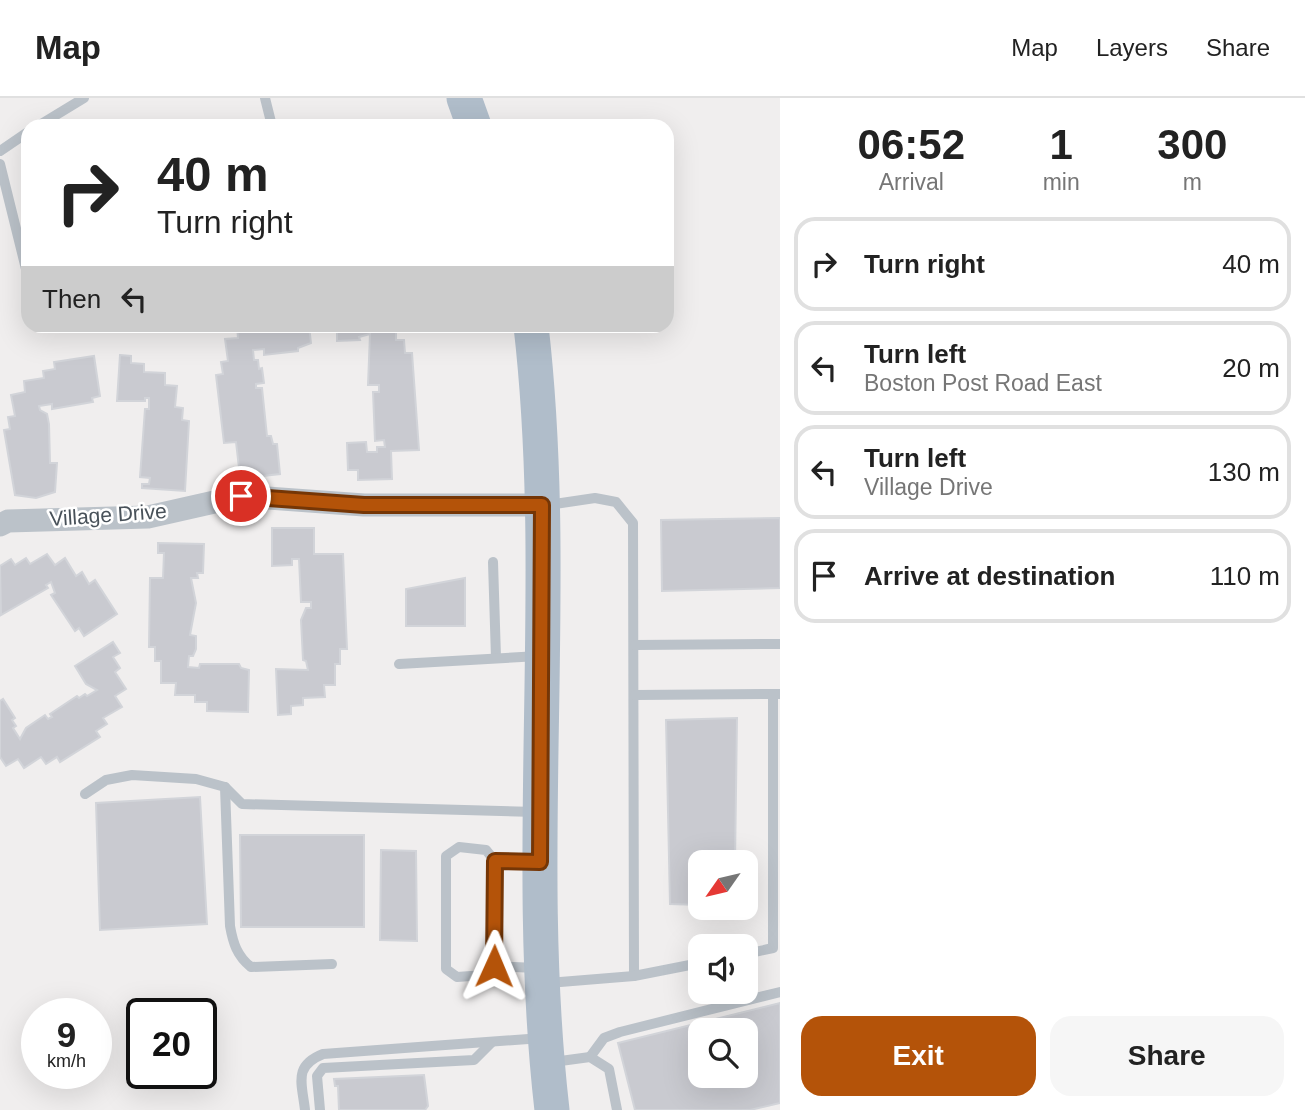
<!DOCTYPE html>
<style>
body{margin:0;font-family:Helvetica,sans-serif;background:#f6f6f6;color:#222;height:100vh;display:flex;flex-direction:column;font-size:26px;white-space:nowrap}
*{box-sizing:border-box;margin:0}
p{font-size:23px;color:#767676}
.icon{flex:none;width:38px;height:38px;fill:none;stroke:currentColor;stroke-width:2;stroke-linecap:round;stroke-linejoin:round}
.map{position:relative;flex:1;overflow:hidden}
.panel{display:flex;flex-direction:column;background:#fff;width:525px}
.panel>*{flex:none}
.guide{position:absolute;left:21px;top:21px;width:653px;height:214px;border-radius:21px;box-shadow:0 7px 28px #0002;background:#fff;color:#222;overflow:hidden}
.needle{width:46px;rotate:236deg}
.fabs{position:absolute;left:688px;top:752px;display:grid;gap:14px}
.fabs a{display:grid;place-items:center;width:70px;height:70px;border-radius:14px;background:#fff;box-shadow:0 7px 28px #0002;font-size:35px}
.speed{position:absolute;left:21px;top:900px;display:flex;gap:14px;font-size:35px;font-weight:700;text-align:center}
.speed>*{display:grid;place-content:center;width:91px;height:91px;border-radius:50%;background:#fff;box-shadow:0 7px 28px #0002;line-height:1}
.speed small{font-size:18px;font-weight:400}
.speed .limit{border:4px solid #111;border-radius:10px;background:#fff;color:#111}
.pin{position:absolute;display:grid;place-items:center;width:60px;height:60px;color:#fff;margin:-30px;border:4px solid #fff;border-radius:50%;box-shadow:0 2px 7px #0007}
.me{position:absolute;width:77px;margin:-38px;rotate:1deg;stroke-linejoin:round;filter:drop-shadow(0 0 5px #0008)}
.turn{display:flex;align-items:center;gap:24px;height:147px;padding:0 21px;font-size:32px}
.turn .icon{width:91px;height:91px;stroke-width:2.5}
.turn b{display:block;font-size:49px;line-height:60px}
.then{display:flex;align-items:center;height:66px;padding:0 21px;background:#0003;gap:14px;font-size:26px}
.eta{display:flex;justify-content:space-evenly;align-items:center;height:119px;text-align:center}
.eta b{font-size:42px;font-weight:800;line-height:49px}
.button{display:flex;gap:14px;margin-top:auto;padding:14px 21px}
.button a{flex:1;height:80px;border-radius:21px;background:#b45309;color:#fff;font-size:28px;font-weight:800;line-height:80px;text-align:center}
.button a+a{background:#f6f6f6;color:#222}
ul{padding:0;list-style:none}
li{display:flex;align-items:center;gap:21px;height:94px;margin:0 14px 10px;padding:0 7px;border:4px solid #e0e0e0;border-radius:21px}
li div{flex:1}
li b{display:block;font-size:26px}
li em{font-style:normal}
header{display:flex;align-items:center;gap:42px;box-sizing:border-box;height:98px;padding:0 35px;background:#fff;border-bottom:2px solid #e0e0e0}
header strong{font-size:33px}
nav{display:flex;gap:38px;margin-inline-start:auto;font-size:24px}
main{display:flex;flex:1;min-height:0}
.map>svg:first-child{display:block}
</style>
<header>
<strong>Map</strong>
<nav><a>Map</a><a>Layers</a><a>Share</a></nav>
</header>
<main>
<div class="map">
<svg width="780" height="1012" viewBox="0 0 780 1012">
<rect width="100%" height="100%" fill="#f0eeee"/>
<g fill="#c9cad0" stroke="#d2d4d9" stroke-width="2" fill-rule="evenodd">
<path d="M237 228H309L311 245 298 250V253L264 257V251L253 252 254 262H258L259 271 262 270 264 285 256 286V290H262L267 338H271L273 346H277L280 376 237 381 235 370H239L236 344 224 345 216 277 223 276 221 264 228 263 225 241 238 240Z"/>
<path d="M337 228H396V242H404L405 255H412L419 352 391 353 392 381 358 382V372H348L347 345 366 344 367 354H377V349H385L384 342 375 343 373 294H379V287H368L370 236 359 239 360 242 337 243Z"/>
<path d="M120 257 131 258V265L144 266V274L165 275V287L177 288 175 309 183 310 182 322 189 323 185 393 142 390V386H149L150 380 140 379 145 311H149V300H145V303H117Z"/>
<path d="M94 258 100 298 92 300 93 304 52 311V306L39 308 40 312 47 316 49 326 50 365H57L55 394 36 400 15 397 4 332 10 331 8 319 15 318 11 297 25 294 24 283 44 280 43 273 55 271 54 264Z"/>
<path d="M780 420V490L662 493 661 422Z"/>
<path d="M272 430H314V456H343L347 551H340V566H335V587H324L325 599 303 600V607L291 608V616L278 617 276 571 308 572 306 563 303 562 301 522 306 510H311V504H301L299 461H292V467L272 468Z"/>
<path d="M158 445 204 446 203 475H197L198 480H191L196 505 190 537 196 538V551L193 558H189L188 569 199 570 200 566H239L241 570 249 572 248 614 207 613V604H195V597H175L176 585H161V563H155V549H149L150 480H163L164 455H158Z"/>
<path d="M47 456 55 467 65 460 76 478 82 474 89 486 95 482 117 516 84 538 79 530 75 533 51 497 55 495 51 484 46 487 48 490 1 517 0 468 11 461 15 467 26 460 30 466Z"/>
<path d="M465 480V528H406V491Z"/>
<path d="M113 544 120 555 113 559 120 570 115 574 126 591 115 598 122 609 103 620 107 626 96 633 100 639 60 664 57 659 46 666 41 659 24 670 18 661 6 668 0 659V603L3 601 15 620 12 622 16 628 13 630 20 641 26 630 45 617 48 621 52 619 50 616 77 598 79 600 85 596 87 598 97 592 86 586 75 568Z"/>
<path d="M737 620 735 765H700V807L670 806 666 622Z"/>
<path d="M200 699 207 826 100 832 96 705Z"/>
<path d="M240 737H364V829H241Z"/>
<path d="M381 752 416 753 417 843 380 842Z"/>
<path d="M780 905V1005L750 1012H635L618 945ZM700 933H746V978H700Z"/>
<path d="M424 977 428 1008 425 1012H339L338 988H335L334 981Z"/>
</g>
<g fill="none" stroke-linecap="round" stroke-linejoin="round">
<g stroke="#bbc2c9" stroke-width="10">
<path d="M265 0 272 28"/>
<path d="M38 28 84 0"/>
<path d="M0 53 28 34"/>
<path d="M0 66 28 179"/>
<path d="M548 407 595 400 616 404 633 425 634 878"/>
<path d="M493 464 496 560"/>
<path d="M635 547 780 546"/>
<path d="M399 566 539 558"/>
<path d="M635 597 779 596"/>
<path d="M225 689 230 828C233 845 237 858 251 869L332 866"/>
<path d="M85 696 106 682 132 677 196 681 225 689 242 706 535 714"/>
<path d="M534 764 495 763 486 752 459 749 446 758V871L457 879 485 877 494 868 537 870"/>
<path d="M746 856 773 850V596"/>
<path d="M494 868 495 763"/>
<path d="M548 885 634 878 700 865"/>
<path d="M590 959 604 940 620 934 780 894"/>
<path d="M553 964 590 959 609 971 617 1012"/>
<path d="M305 1012C302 985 293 968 323 956L542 940"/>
<path d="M320 1012 317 978 323 970 474 962 492 944"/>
</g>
<path stroke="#bbc2c9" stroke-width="23" d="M0 427 8 423 148 419 241 398 364 407H542"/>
<g stroke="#b0bdca" stroke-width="35">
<path d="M464 0 474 28"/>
<path d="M531 228C561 488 522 752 552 1012"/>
</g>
</g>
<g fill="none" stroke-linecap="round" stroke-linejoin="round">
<g stroke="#753606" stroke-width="18">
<path id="route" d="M241 398 364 407H542L540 764 495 763 494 868"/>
</g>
<use href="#route" stroke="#b45309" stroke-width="12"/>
</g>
<g text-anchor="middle" stroke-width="5" stroke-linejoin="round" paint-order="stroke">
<g font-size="21" fill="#485159" stroke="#fff">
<text transform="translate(108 417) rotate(-4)" y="7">Village Drive</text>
</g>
</g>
</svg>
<div class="fabs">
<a><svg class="needle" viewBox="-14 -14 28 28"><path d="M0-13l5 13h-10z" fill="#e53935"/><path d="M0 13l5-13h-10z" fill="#767676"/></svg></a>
<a><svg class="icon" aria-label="sound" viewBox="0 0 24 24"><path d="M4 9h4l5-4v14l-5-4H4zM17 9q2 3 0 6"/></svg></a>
<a><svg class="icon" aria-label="search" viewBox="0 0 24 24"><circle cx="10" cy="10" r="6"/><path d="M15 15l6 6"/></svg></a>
</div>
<div class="speed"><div>9<small>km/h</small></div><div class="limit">20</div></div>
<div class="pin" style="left:241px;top:398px;background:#d93025"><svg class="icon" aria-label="arrive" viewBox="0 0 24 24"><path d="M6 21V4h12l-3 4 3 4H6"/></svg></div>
<svg class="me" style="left:494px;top:868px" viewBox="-20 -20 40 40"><path d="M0-17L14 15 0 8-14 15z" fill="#b45309" stroke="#fff" stroke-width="4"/></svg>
<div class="guide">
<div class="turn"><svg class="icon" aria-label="right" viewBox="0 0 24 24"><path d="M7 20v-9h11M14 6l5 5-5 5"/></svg><div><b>40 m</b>Turn right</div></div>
<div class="then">Then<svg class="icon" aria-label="left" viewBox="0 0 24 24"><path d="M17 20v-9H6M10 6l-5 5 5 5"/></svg></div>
</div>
</div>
<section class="panel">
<div class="eta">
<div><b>06:52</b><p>Arrival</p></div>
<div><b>1</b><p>min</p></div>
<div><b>300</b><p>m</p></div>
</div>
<ul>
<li><svg class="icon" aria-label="right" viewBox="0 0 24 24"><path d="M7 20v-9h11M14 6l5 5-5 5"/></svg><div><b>Turn right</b></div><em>40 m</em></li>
<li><svg class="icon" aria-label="left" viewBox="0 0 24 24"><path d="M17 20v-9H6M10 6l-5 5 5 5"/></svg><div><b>Turn left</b><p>Boston Post Road East</p></div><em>20 m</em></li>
<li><svg class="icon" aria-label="left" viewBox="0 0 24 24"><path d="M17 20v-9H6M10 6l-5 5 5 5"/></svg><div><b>Turn left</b><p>Village Drive</p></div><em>130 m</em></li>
<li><svg class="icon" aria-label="arrive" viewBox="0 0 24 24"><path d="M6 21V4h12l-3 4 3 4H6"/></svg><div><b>Arrive at destination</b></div><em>110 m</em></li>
</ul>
<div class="button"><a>Exit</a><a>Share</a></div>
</section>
</main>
